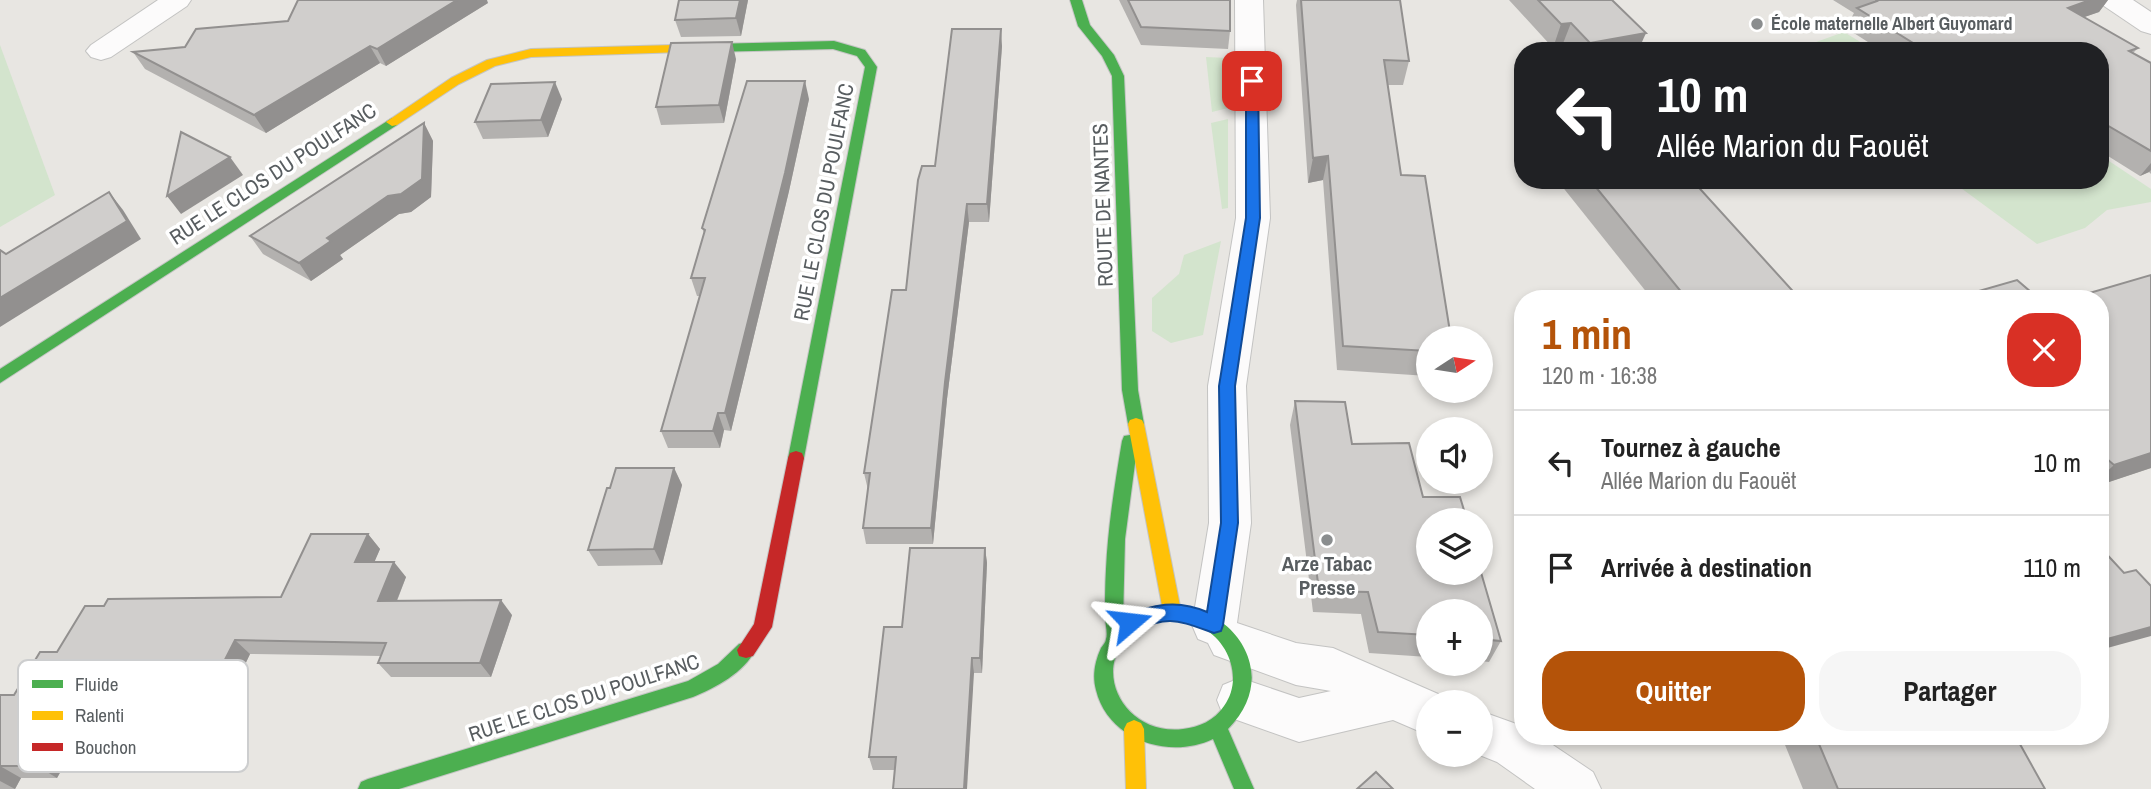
<!DOCTYPE html>
<html lang="fr">
<meta charset="utf-8">
<style>
body{margin:0;font-family:"Archivo Narrow",sans-serif;background:#f6f6f6;color:#222;height:100vh;display:flex;flex-direction:column;font-size:26px;white-space:nowrap}
*{box-sizing:border-box;margin:0}
p{font-size:23px;color:#767676}
.icon{flex:none;width:38px;height:38px;fill:none;stroke:currentColor;stroke-width:2;stroke-linecap:round;stroke-linejoin:round}
.map{position:relative;flex:1;overflow:hidden}
.drawer{position:absolute;left:1514px;top:290px;width:595px;height:455px;display:flex;flex-direction:column;background:#fff;border-radius:28px;box-shadow:0 4px 10px #0003}
.drawer>*{flex:none}
.guide{position:absolute;left:1514px;top:42px;width:595px;height:147px;border-radius:28px;box-shadow:0 4px 10px #0003;background:#202124;color:#fff;overflow:hidden}
.needle{width:46px;rotate:78deg}
.controls{position:absolute;left:1416px;top:326px;display:grid;gap:14px}
.controls a{display:grid;place-items:center;width:77px;height:77px;border-radius:50%;background:#fff;box-shadow:0 4px 10px #0003;font-size:35px}
.pin{position:absolute;display:grid;place-items:center;width:60px;height:60px;color:#fff;margin:-30px;border-radius:14px;box-shadow:0 4px 10px #0006}
.me{position:absolute;width:77px;margin:-38px;rotate:73deg;stroke-linejoin:round;filter:drop-shadow(0 0 5px #0008)}
.turn{display:flex;align-items:center;gap:24px;height:147px;padding:0 28px;font-size:32px}
.turn .icon{width:91px;height:91px;stroke-width:2.5}
.turn b{display:block;font-size:49px;line-height:60px}
.round{display:grid;place-items:center;flex:none;width:74px;height:74px;border-radius:28px;background:#f6f6f6}
.overview{display:flex;align-items:center;justify-content:space-between;height:119px;padding:0 28px}
h1{font-size:42px;font-weight:700;line-height:52px;color:#b45309}
.action{display:flex;gap:14px;margin-top:auto;padding:14px 28px}
.action a{flex:1;height:80px;border-radius:28px;background:#b45309;color:#fff;font-size:28px;font-weight:700;line-height:80px;text-align:center}
.action a+a{background:#f6f6f6;color:#222}
ul{padding:0;list-style:none}
li{display:flex;align-items:center;gap:21px;height:105px;padding:0 28px;border-top:2px solid #e0e0e0}
li div{flex:1}
li b{display:block;font-size:26px}
li em{font-style:normal}
.map>svg:first-child{display:block}
</style>
<div class="map">
<svg width="2151" height="789" viewBox="0 0 2151 789">
<rect width="100%" height="100%" fill="#e8e6e2"/>
<g fill="#d3e4cd">
<path d="M1844 32 1875 51H1791Z"/>
<path d="M0 45 55 195 0 227Z"/>
<path d="M1206 57 1228 58V108L1212 112Z"/>
<path d="M1228 119V208L1222 209 1211 123Z"/>
<path d="M2100 155 2151 189V202L2107 210 2085 228 2037 244 1950 180H2100Z"/>
<path d="M1221 241 1203 335 1171 343 1152 331V298L1179 274 1184 255Z"/>
</g>
<g fill="none" stroke-linecap="round" stroke-linejoin="round">
<g stroke="#c3c3c2" stroke-width="2">
<g id="street">
<path d="M158 0H191L187 6 111 57 101 60 91 57 86 51 91 45Z"/>
<path d="M1235 0H1263L1270 218 1246 386 1251 523 1237 623 1296 643 1333 648 1445 697 1447 702H1428V735L1393 720 1299 742 1223 715 1217 700 1223 685 1240 678 1299 698 1331 691 1296 685 1214 655 1208 643 1198 639 1192 625 1209 523 1208 386 1236 218Z"/>
<path d="M2100 0H2133L2151 12V34L2141 31 2104 6Z"/>
<path d="M1480 711 1522 726V737H1541L1593 772 1601 789H1535L1497 762 1477 754H1480Z"/>
</g>
</g>
<g stroke="#c4c5c4" stroke-width="2">
<g id="fast">
<path d="M1070 0H1082L1090 25 1114 55 1124 76 1138 390 1144 424 1142 428H1130L1128 424 1122 390 1112 76 1102 56 1078 26Z"/>
<path d="M834 41 865 50 877 67 804 458 802 463H790L788 458 865 67 857 56 833 49 709 52 703 48 709 44Z"/>
<path d="M392 118 397 119V125L0 383V369Z"/>
<path d="M1130 435 1136 436 1138 441 1125 539 1123 621C1198 568 1298 659 1228 729L1254 789H1234L1213 739C1169 760 1108 740 1096 690 1092 676 1095 661 1101 648 1103 645 1106 642 1106 639 1108 633 1105 623 1105 617 1105 601 1105 585 1106 569 1108 526 1115 483 1122 441L1124 436ZM1172 619C1182 621 1194 622 1203 628 1230 643 1243 680 1224 706 1214 721 1199 727 1183 729 1119 737 1083 655 1146 626 1154 622 1163 621 1172 619Z"/>
<path d="M746 642 753 644 755 650C745 672 715 688 693 697L399 789H358L361 782 368 779 688 681 718 664 739 644Z"/>
</g>
</g>
<g stroke="#c4c5c4" stroke-width="2">
<g id="slow">
<path d="M709 44 715 48 713 51 531 57 495 66 459 84 397 125 392 126 386 122 451 78 487 60 531 49Z"/>
<path d="M1136 418 1142 420 1144 424 1181 611 1178 617 1172 619 1166 617 1163 611 1128 424 1130 420Z"/>
<path d="M1134 720 1141 723 1144 729 1146 789H1126L1124 729 1127 723Z"/>
</g>
</g>
<g stroke="#c4c5c4" stroke-width="2">
<path id="jam" d="M796 451 802 453 804 458 772 627 753 656 746 658 739 656 737 650 754 624 788 458 790 453Z"/>
</g>
<use href="#street" fill="#fcfbfb" fill-rule="evenodd"/>
<use href="#fast" fill="#4caf50" fill-rule="evenodd"/>
<use href="#slow" fill="#ffc107" fill-rule="evenodd"/>
<use href="#jam" fill="#c62828" fill-rule="evenodd"/>
</g>
<g fill="#b3b1af">
<path d="M679 0H748L741 36 681 37 675 20Z"/>
<path d="M1119 0H1230V31L1228 49 1141 45Z"/>
<path d="M1297 0H1400L1409 61 1403 85H1388L1401 175 1428 338V376L1337 370 1323 180 1308 183 1296 5Z"/>
<path d="M1509 0H1612L1638 51H1566L1562 46 1553 48Z"/>
<path d="M1833 0H2108L2099 12 2084 17 2138 48 2133 53 2151 63V174L2149 172 2140 176 2100 151V51H1882L1846 28 1854 13Z"/>
<path d="M488 3 386 66 380 63 266 133 145 69 133 52 185 47 288 21Z"/>
<path d="M1002 46 989 222H969L947 399 933 544H866L863 528 868 490 864 473 935 166Z"/>
<path d="M736 59 724 123 661 125 656 107Z"/>
<path d="M562 99 548 137 483 139 475 122Z"/>
<path d="M809 99 789 191 731 431 724 430 720 448H668L661 431 700 296H697L691 278 704 233 702 228Z"/>
<path d="M424 123 433 141 431 197 411 212 399 214 340 255 343 259 311 281 263 254 250 236Z"/>
<path d="M1557 180H1692L1800 299H1652Z"/>
<path d="M2151 275V468L2100 485V299Z"/>
<path d="M1295 401 1423 497 1501 641 1489 662 1480 661V611H1428V657L1369 653 1361 614 1313 612 1290 425Z"/>
<path d="M674 468 682 485 662 565 598 566 588 550 610 488Z"/>
<path d="M368 534 380 549 374 562 406 577 397 601 512 615 491 677H391L378 663 381 656 250 654 228 700 100 701 57 778H21L15 789H0V695H14L104 606 281 597Z"/>
<path d="M985 548 987 563 982 673H974L895 770H873L869 757 902 627Z"/>
<path d="M1787 737H2016L2045 789H1803L1783 740Z"/>
</g>
<g fill="#92908f">
<path d="M457 0H487L488 3 386 66 377 49Z"/>
<path d="M740 0H748L741 36 736 18Z"/>
<path d="M2090 0H2108L2099 12 2053 28 2068 8Z"/>
<path d="M1571 23 1562 46 1553 48 1561 24Z"/>
<path d="M1001 29 1002 46 989 222 987 204Z"/>
<path d="M1646 33 1638 51H1587L1590 43Z"/>
<path d="M732 42 736 59 724 123 719 105Z"/>
<path d="M370 46 380 63 266 133 254 115Z"/>
<path d="M805 81 809 99 789 191 731 431 725 413Z"/>
<path d="M555 82 562 99 548 137 541 120Z"/>
<path d="M424 123 433 141 431 197 411 212 399 214 340 255 343 259 311 281 299 263 327 238 388 196Z"/>
<path d="M1328 156 1323 180 1308 183 1313 158Z"/>
<path d="M230 157 243 175 181 214 167 196Z"/>
<path d="M2151 163V170L2149 172 2140 176Z"/>
<path d="M109 192 123 210 141 239 0 327V298Z"/>
<path d="M967 204 969 222 947 399 933 544 931 528 945 382Z"/>
<path d="M718 413 724 430 720 448 713 431Z"/>
<path d="M2151 453V468L2100 485V478L2114 465Z"/>
<path d="M674 468 682 485 662 565 654 549Z"/>
<path d="M368 534 380 549 368 577 355 562Z"/>
<path d="M985 548 987 563 982 673 980 658Z"/>
<path d="M394 562 406 577 391 615 378 601Z"/>
<path d="M501 600 512 615 491 677 480 663Z"/>
<path d="M2151 627V636L2100 650V641Z"/>
<path d="M235 640 250 654 228 700 211 687Z"/>
<path d="M972 658 974 673 967 789H964Z"/>
<path d="M81 688 100 701 57 778 37 766Z"/>
<path d="M0 766 21 778 15 789 0 781Z"/>
</g>
<g fill="#d0cecc" stroke="#92908f" stroke-width="2">
<path d="M298 0H457L377 49 370 46 254 115 133 52 185 47 196 29 288 21Z"/>
<path d="M679 0H740L736 18 675 20Z"/>
<path d="M1128 0H1230V31L1141 27Z"/>
<path d="M1301 0H1400L1409 61 1384 60 1401 175 1425 176 1451 338H1428V351L1343 346 1328 156 1313 158Z"/>
<path d="M1538 0H1612L1646 33 1590 43 1571 23 1561 24Z"/>
<path d="M1876 0H2090L2068 8 2138 48 2129 51 2151 63V151L2100 121V51H1926L1857 8 1877 1Z"/>
<path d="M952 29H1001L987 204H967L945 382 931 528H863L870 473H864L892 290H906L918 180 922 166H935Z"/>
<path d="M732 42 719 105 656 107 671 43Z"/>
<path d="M747 81H805L785 173 725 413H718L713 431H661L705 278H691L705 230 702 228Z"/>
<path d="M555 82 541 120 475 122 491 84Z"/>
<path d="M424 123 422 179 401 194 388 196 327 238 331 241 299 263 250 236Z"/>
<path d="M181 132 230 157 167 196Z"/>
<path d="M1590 180H1692L1800 299H1687Z"/>
<path d="M109 192 127 221 0 298V250L6 254Z"/>
<path d="M2151 275V453L2114 465 2100 453V299H2069Z"/>
<path d="M2017 280 2039 299H1951Z"/>
<path d="M1295 401 1345 402 1352 444 1409 443 1423 497H1460L1467 520H1428V572H1480V569L1501 641 1480 639V611H1428V635L1378 632 1368 592 1319 591Z"/>
<path d="M616 468H674L654 549 588 550 607 488H610Z"/>
<path d="M311 534H368L355 562H394L378 601 501 600 480 663H378L386 643 235 640 211 687 81 688 37 766H0V695H14L40 652H57L85 606H104L108 599 281 597Z"/>
<path d="M2100 547 2124 573 2136 570 2151 586V627L2100 641Z"/>
<path d="M910 548H985L980 658H972L964 789H893L896 757H869L884 627H902Z"/>
<path d="M1816 737H2016L2045 789H1838Z"/>
<path d="M1376 772 1393 789H1357Z"/>
</g>
<path fill="#1a73e8" stroke="#114b97" stroke-width="2" d="M1252 77 1258 81 1260 218 1235 386 1238 523 1223 625 1221 631 1214 633C1174 619 1171 616 1130 631L1124 628 1121 622 1124 617C1152 604 1178 599 1207 612L1221 523 1219 386 1246 218V81Z"/>
<g fill="#8a8d8e" stroke="#fff" stroke-width="2.5">
<circle cx="1757" cy="24" r="7"/>
<circle cx="1327" cy="540" r="7"/>
</g>
<g text-anchor="middle" stroke-width="7" stroke-linejoin="round" paint-order="stroke">
<g font-size="18" font-weight="bold" fill="#585d60" stroke="#fff" text-anchor="start">
<text x="1771" y="30">École maternelle Albert Guyomard</text>
</g>
<g font-size="21" fill="#585d60" stroke="#fff">
<text transform="translate(273 174) rotate(-33)" y="7">RUE LE CLOS DU POULFANC</text>
<text transform="translate(824 202) rotate(-79)" y="7">RUE LE CLOS DU POULFANC</text>
<text transform="translate(1103 205) rotate(-92)" y="7">ROUTE DE NANTES</text>
<text transform="translate(584 698) rotate(-18)" y="7">RUE LE CLOS DU POULFANC</text>
</g>
<g font-size="21" font-weight="bold" fill="#585d60" stroke="#fff">
<text x="1327" y="571">Arze Tabac<tspan x="1327" dy="24">Presse</tspan></text>
</g>
</g>
<rect x="18" y="660" width="230" height="112" rx="10" fill="#fff" stroke="#cdcecf" stroke-width="2"/>
<rect x="32" y="680" width="31" height="8" fill="#4caf50"/>
<rect x="32" y="711" width="31" height="9" fill="#ffc107"/>
<rect x="32" y="743" width="31" height="8" fill="#c62828"/>
<g font-size="19" fill="#585d60">
<text x="75" y="691">Fluide</text>
<text x="75" y="722">Ralenti</text>
<text x="75" y="754">Bouchon</text>
</g>
</svg>
<div class="controls">
<a><svg class="needle" viewBox="-14 -14 28 28"><path d="M0-13l5 13h-10z" fill="#e53935"/><path d="M0 13l5-13h-10z" fill="#767676"/></svg></a>
<a><svg class="icon" aria-label="sound" viewBox="0 0 24 24"><path d="M4 9h4l5-4v14l-5-4H4zM17 9q2 3 0 6"/></svg></a>
<a><svg class="icon" aria-label="layers" viewBox="0 0 24 24"><path d="M12 4l9 5-9 5-9-5zM3 14l9 5 9-5"/></svg></a>
<a>+</a>
<a>−</a>
</div>
<div class="pin" style="left:1252px;top:81px;background:#d93025"><svg class="icon" aria-label="arrive" viewBox="0 0 24 24"><path d="M6 21V4h12l-3 4 3 4H6"/></svg></div>
<svg class="me" style="left:1130px;top:622px" viewBox="-20 -20 40 40"><path d="M0-17L14 15 0 8-14 15z" fill="#1a73e8" stroke="#fff" stroke-width="4"/></svg>
<div class="guide">
<div class="turn"><svg class="icon" aria-label="left" viewBox="0 0 24 24"><path d="M17 20v-9H6M10 6l-5 5 5 5"/></svg><div><b>10 m</b>Allée Marion du Faouët</div></div>
</div>
<section class="drawer">
<div class="overview"><div><h1>1 min</h1><p>120 m · 16:38</p></div><a class="round" style="background:#d93025;color:#fff"><svg class="icon" aria-label="close" viewBox="0 0 24 24"><path d="M6 6l12 12M18 6L6 18"/></svg></a></div>
<ul>
<li><svg class="icon" aria-label="left" viewBox="0 0 24 24"><path d="M17 20v-9H6M10 6l-5 5 5 5"/></svg><div><b>Tournez à gauche</b><p>Allée Marion du Faouët</p></div><em>10 m</em></li>
<li><svg class="icon" aria-label="arrive" viewBox="0 0 24 24"><path d="M6 21V4h12l-3 4 3 4H6"/></svg><div><b>Arrivée à destination</b></div><em>110 m</em></li>
</ul>
<div class="action"><a>Quitter</a><a>Partager</a></div>
</section>
</div>
